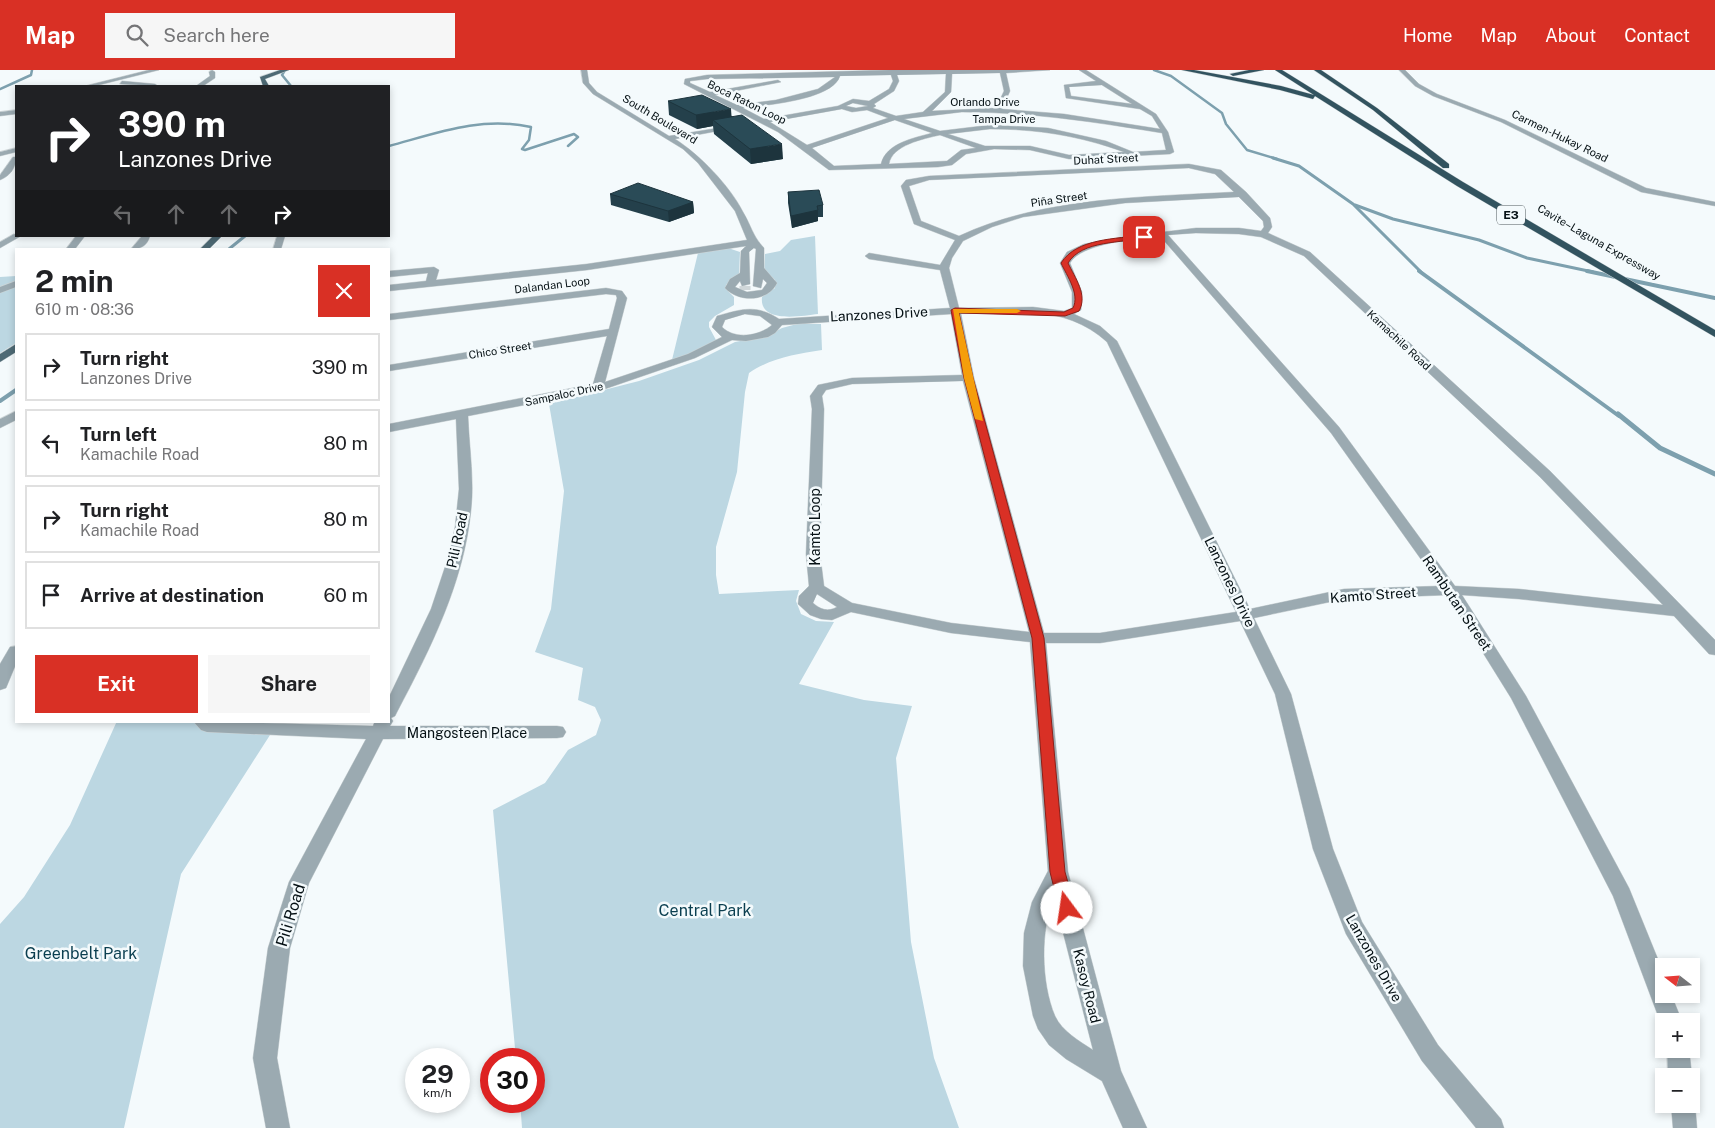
<!DOCTYPE html>
<meta charset="utf-8">
<style>
body{margin:0;font-family:"Public Sans",sans-serif;background:#f6f6f6;color:#202124;height:100vh;display:flex;flex-direction:column;font-size:19px;white-space:nowrap}
*{box-sizing:border-box;margin:0}
p{font-size:16px;color:#757577}
.icon{flex:none;width:28px;height:28px;fill:none;stroke:currentColor;stroke-width:2;stroke-linecap:round;stroke-linejoin:round}
.map{position:relative;flex:1;overflow:hidden}
.details{position:absolute;left:15px;top:178px;width:375px;height:475px;display:flex;flex-direction:column;background:#fff;border-radius:0px;box-shadow:0 2px 8px #0003}
.details>*{flex:none}
.guide{position:absolute;left:15px;top:15px;width:375px;height:152px;border-radius:0px;box-shadow:0 2px 8px #0003;background:#202124;color:#fff;overflow:hidden}
.needle{width:32px;rotate:287deg}
.tools{position:absolute;left:1655px;top:888px;display:grid;gap:10px}
.tools a{display:grid;place-items:center;width:45px;height:45px;border-radius:0px;background:#fff;box-shadow:0 2px 8px #0003;font-size:25px}
.speed{position:absolute;left:405px;top:978px;display:flex;gap:10px;font-size:25px;font-weight:700;text-align:center}
.speed>*{display:grid;place-content:center;width:65px;height:65px;border-radius:50%;background:#fff;box-shadow:0 2px 8px #0003;line-height:1}
.speed small{font-size:12px;font-weight:400}
.speed .limit{border:8px solid #d22;background:#fff;color:#111}
.pin{position:absolute;display:grid;place-items:center;width:42px;height:42px;color:#fff;margin:-21px;border-radius:10px;box-shadow:0 2px 8px #0006}
.me{position:absolute;width:55px;margin:-28px;rotate:346deg;stroke-linejoin:round;filter:drop-shadow(0 0 4px #0008)}
.turn{display:flex;align-items:center;gap:18px;height:105px;padding:0 20px;font-size:22px}
.turn .icon{width:65px;height:65px;stroke-width:2.5}
.turn b{display:block;font-size:35px;line-height:42px}
.lanes{display:flex;align-items:center;height:48px;padding:0 20px;background:#0003;justify-content:center;gap:25px;direction:ltr}
.lanes .off{opacity:.35}
.round{display:grid;place-items:center;flex:none;width:52px;height:52px;border-radius:0px;background:#f6f6f6}
.head{display:flex;align-items:center;justify-content:space-between;height:85px;padding:0 20px}
h1{font-size:30px;font-weight:700;line-height:38px}
.action{display:flex;gap:10px;margin-top:auto;padding:10px 20px}
.action a{flex:1;height:58px;border-radius:0px;background:#d93025;color:#fff;font-size:20px;font-weight:700;line-height:58px;text-align:center}
.action a+a{background:#f6f6f6;color:#202124}
ul{padding:0;list-style:none}
li{display:flex;align-items:center;gap:15px;height:68px;margin:0 10px 8px;padding:0 10px;border:2px solid #e0e0e0;border-radius:0px}
li div{flex:1}
li b{display:block;font-size:19px}
li em{font-style:normal}
header{display:flex;align-items:center;gap:30px;box-sizing:border-box;height:70px;padding:0 25px;background:#d93025;color:#fff}
header strong{font-size:24px}
nav{display:flex;gap:28px;margin-inline-start:auto;font-size:18px}
.search{width:350px;height:45px;background:#f6f6f6;display:flex;align-items:center;gap:12px;box-sizing:border-box;padding:0 18px;border-radius:0px;color:#757577;font-size:19px}
.map>svg:first-child{display:block}
</style>
<header>
<strong>Map</strong>
<div class="search"><svg class="icon" aria-label="search" viewBox="0 0 24 24"><circle cx="10" cy="10" r="6"/><path d="M15 15l6 6"/></svg>Search here</div>
<nav><a>Home</a><a>Map</a><a>About</a><a>Contact</a></nav>
</header>
<div class="map">
<svg width="1715" height="1058" viewBox="0 0 1715 1058">
<rect width="100%" height="100%" fill="#f4fafc"/>
<g fill="#bcd7e2">
<path d="M815 166 818 244C801 246 759 254 762 227L775 218V210L764 200 765 184 780 181 791 170Z"/>
<path d="M728 178 740 182 739 204 726 215V219L734 227V235L715 246 709 252V257L716 270 713 273 671 294 698 183Z"/>
<path d="M16 206V273L0 283V207Z"/>
<path d="M797 254H821L822 280C796 284 771 288 749 303L745 322 737 402 716 477V505L719 524 799 520 796 531 801 544 816 551 834 552 799 614 864 630 912 636 896 688 911 872 934 988 959 1058H522L520 1031H534V989H516L493 740 545 713 568 680 596 665 601 650 595 637 578 630 583 598 535 582 551 539 564 421 549 334 639 311 699 290 735 272 767 266 782 258Z"/>
<path d="M117 651H195L270 665 181 804 124 1058H0V854L24 827 70 755Z"/>
</g>
<g fill="none" stroke-linecap="round" stroke-linejoin="round">
<g stroke="#7da0ae" stroke-width="2.5">
<path d="M285 0 282 5 291 16"/>
<path d="M1154 0 1171 6 1222 43 1226 54 1247 80 1277 89"/>
<path d="M0 19 31 5 32 0"/>
<path d="M389 76C437 63 481 46 531 57L529 70 522 79 525 80 574 64 578 67 568 76"/>
</g>
<g stroke="#7da0ae" stroke-width="3">
<path d="M1273 88 1299 96 1353 134 1421 202"/>
<path d="M1355 135 1393 149 1479 170 1527 188 1593 202"/>
<path d="M229 179 245 166"/>
</g>
<g stroke="#7da0ae" stroke-width="4">
<path d="M1419 201 1619 346"/>
<path d="M1587 201 1715 228"/>
<path d="M0 331 16 320"/>
</g>
<path stroke="#7da0ae" stroke-width="5" d="M1618 344 1660 378 1715 404"/>
<path stroke="#d0d7d9" stroke-width="11" stroke-dasharray="11 5" stroke-linecap="butt" d="M745 216V220"/>
<g stroke="#ced5d7" stroke-width="1">
<g id="minor">
<path d="M149 0H159L95 16H85Z"/>
<path d="M212 0 215 2V8L203 16H196L210 6 209 2Z"/>
<path d="M581 0H587L589 13 597 22 669 66 736 55 734 58 675 69C699 84 730 116 743 142 752 157 752 165 764 178V198L777 213C768 232 739 233 725 218L730 209 740 203 741 181 746 176 587 200 389 221V215L426 211 428 203 389 207V201L434 197 439 200 436 210 587 194 747 170 735 141 698 93 683 79 593 24 583 13ZM754 178 756 179 753 216 761 218 763 209 767 213 762 220 747 222 735 217 740 211 742 216 750 214 749 182Z"/>
<path d="M889 0H1050L1006 3 1010 21 1002 39 1064 44 1160 59 1152 46 1140 39 1066 28 1064 15 1096 11 1079 0H1086L1156 44 1168 62 1174 82 1170 84 1069 89 1030 80 994 79 966 84 952 95 938 97 829 100 778 62 684 14 685 9 707 5ZM1000 3 1004 21 996 38 932 41 951 22 952 4ZM946 4 945 22 923 42 896 46 873 38 876 36 874 34 894 21 899 11 897 5ZM891 5 893 11 889 19 869 31 853 29 838 36 764 49 743 38C766 35 833 30 840 6ZM835 7 818 19 776 30 737 35 715 25 781 12 778 10 710 22 690 13V11L707 9ZM1102 15 1132 34 1071 26 1069 17ZM853 33 868 36 856 38 846 36ZM842 39 852 42 867 40 888 48 807 75 770 52ZM962 42C1030 42 1095 52 1162 63L1166 80 1133 82 1106 71 1048 58 990 55 940 61 904 49ZM895 50 932 63C914 68 886 73 881 94L834 96 812 78ZM990 59C1037 59 1080 66 1124 82L1069 85 1030 76H985L948 64ZM940 65 976 78 961 80 947 91 889 94C892 75 923 69 940 65Z"/>
<path d="M1399 0H1405L1419 14 1437 24 1505 50 1646 118 1715 132V136L1641 122 1501 52 1433 26 1415 16Z"/>
<path d="M122 11 155 14 158 16 120 14Z"/>
<path d="M16 40V44L0 46V42Z"/>
<path d="M16 78V82L0 86V82Z"/>
<path d="M13 87H16C16 98 10 106 0 110V105Z"/>
<path d="M1189 94 1221 100 1246 122 1270 148 1272 157 1268 163 1310 182 1550 401 1715 570V585L1709 584 1674 546 1519 529 1462 525 1526 626 1629 818 1664 904V924H1671L1682 951H1664L1663 959 1613 826 1511 628 1447 525 1344 529 1254 548 1291 624 1333 779 1362 852 1438 975 1501 1049 1504 1058H1476L1422 991 1346 864 1313 779 1275 624 1240 551 1100 573H1046L1068 802 1121 1001 1147 1058H1123L1102 1011 1066 989 1049 975 1038 959 1033 946 1023 896 1024 863 1032 832 1048 801 1030 572 951 563 851 542 832 550 821 549 810 545 798 534 799 526 809 516 806 484 812 339 810 326 818 315 852 308 962 305 951 244 782 255 775 263 768 267 746 271 732 270 695 288 602 320 468 346C469 373 473 400 472 427 468 504 433 574 397 642L395 646 391 648 393 651 390 656H557L563 657 566 662 563 667 557 668 383 669 309 813 290 878 277 988 290 1058H266L253 988 268 878 289 812 366 669 207 662 201 660 193 651 373 656 375 651H389V627L431 539 449 485 455 457 459 419 456 349 389 362V354L593 314 607 266 389 301V295L609 259 617 228 616 225 606 224 389 250V244L606 218 622 221 627 228 605 312 688 284 722 267 712 257 717 246C742 239 756 234 779 249L950 238 940 200 869 189 865 186 869 183 940 195 955 170 914 154 901 116 906 110 929 106ZM1189 98 1215 104 1234 122C1144 127 1042 127 959 166L921 151 909 116 929 110ZM1239 127 1263 151 1264 157 1261 161 1239 158H1196L1130 166 1084 174 1067 182 1060 193 1072 222V238L1064 241 1033 237 959 238 949 198 952 188 963 171 992 157 1023 147 1125 133ZM1196 163 1239 164 1261 167 1304 186 1540 407 1663 535 1519 519 1455 516 1339 357 1168 165ZM1160 166 1331 363 1440 516 1344 519 1250 539 1117 271 1100 256 1074 244 1081 240 1082 222 1070 193C1081 173 1137 169 1160 166ZM1033 243C1061 244 1086 253 1107 272L1236 542 1100 563H1044L974 308 961 244ZM745 244 760 246 772 255C759 266 735 270 722 257L725 250ZM963 311 1029 562 951 553 852 533 824 516 820 484 824 339 822 326 826 320 852 314ZM817 524 837 537C828 542 821 540 813 533ZM1054 827 1093 980C1079 971 1062 961 1055 946 1041 913 1040 860 1054 827Z"/>
<path d="M14 164 21 166 0 178V172Z"/>
<path d="M76 166H85L75 179H66Z"/>
<path d="M142 166H150C147 176 141 179 131 179Z"/>
<path d="M277 166H285L281 179H273Z"/>
<path d="M16 211V217L0 223V217Z"/>
<path d="M16 341V350L0 358V349Z"/>
<path d="M16 576V594L6 618 0 620V594L10 577Z"/>
<path d="M1667 979H1689L1692 1006 1691 1007 1668 1006Z"/>
<path d="M1691 1025 1695 1034 1697 1058H1673L1671 1034H1691Z"/>
</g>
</g>
<g stroke="#ced5d7" stroke-width="1">
<g id="major">
<path d="M280 0H289L265 9 269 16H263L260 7Z"/>
<path d="M213 166H222L209 179H200Z"/>
<path d="M16 274V282L0 292V284Z"/>
</g>
</g>
<g stroke="#ced5d7" stroke-width="1">
<g id="highway">
<path d="M1182 0H1194L1281 16 1314 25 1275 0H1282L1463 112 1715 260V267L1457 116 1315 26 1313 29 1280 20Z"/>
<path d="M1249 0H1264L1233 6 1230 4Z"/>
<path d="M1314 0H1321L1377 38 1449 94V98H1443L1373 40Z"/>
</g>
</g>
<use href="#minor" fill="#9baab1" fill-rule="evenodd"/>
<use href="#major" fill="#4e6a75" fill-rule="evenodd"/>
<use href="#highway" fill="#32535f" fill-rule="evenodd"/>
</g>
<g fill="#24404b">
<path d="M668 31 732 46 783 89 751 94 714 64 713 56 697 59 669 45Z"/>
<path d="M788 122 823 135V147H818V151L792 158 788 133Z"/>
<path d="M610 124 693 132 694 143 669 152 611 135Z"/>
</g>
<g fill="#1d343d">
<path d="M731 39 732 53 713 50V56L697 59 696 45Z"/>
<path d="M782 74 783 89 751 94 750 79Z"/>
<path d="M693 132 694 143 669 152 668 141Z"/>
<path d="M818 140V151L792 158 791 146Z"/>
</g>
<g fill="#2a4b57" stroke="#1d343d">
<path d="M702 25 731 39 696 45 668 31Z"/>
<path d="M742 45 782 74 750 79 713 50Z"/>
<path d="M638 113 693 132 668 141 610 124Z"/>
<path d="M819 120 823 135 817 136 818 140 791 146 788 122Z"/>
</g>
<path fill="#d93025" stroke="#8d1f18" d="M1144 165 1146 168C1122 173 1082 170 1068 193 1075 208 1088 225 1079 241L1065 246 959 243 973 308 1044 568 1065 802 1075 838 1072 843 1067 845 1062 843 1059 838 1050 802 1032 568 964 308 951 240 955 238 1064 242 1073 238C1080 224 1067 206 1061 193 1077 168 1116 169 1144 165Z"/>
<path fill="#f59e0b" d="M953 239H1017L1021 241 1017 243H959L983 351 975 349 964 308Z"/>
<g text-anchor="middle" stroke-width="5" stroke-linejoin="round" paint-order="stroke">
<g font-size="11" fill="#051014" stroke="#f4fafc">
<text transform="translate(747 32) rotate(26)" y="4">Boca Raton Loop</text>
<text x="985" y="36">Orlando Drive</text>
<text transform="translate(660 49) rotate(31)" y="4">South Boulevard</text>
<text x="1004" y="53">Tampa Drive</text>
<text transform="translate(1560 66) rotate(26)" y="4">Carmen-Hukay Road</text>
<text transform="translate(1106 89) rotate(-3)" y="4">Duhat Street</text>
<text transform="translate(1059 129) rotate(-8)" y="4">Piña Street</text>
<text transform="translate(1599 172) rotate(30)" y="4">Cavite–Laguna Expressway</text>
<text transform="translate(552 215) rotate(-7)" y="4">Dalandan Loop</text>
<text transform="translate(1399 270) rotate(43)" y="4">Kamachile Road</text>
<text transform="translate(500 280) rotate(-9)" y="4">Chico Street</text>
<text transform="translate(564 324) rotate(-12)" y="4">Sampaloc Drive</text>
</g>
<rect fill="#f4fafc" stroke="#4d565a" stroke-width="1" x="1497" y="135.5" width="28" height="19" rx="4"/>
<g font-size="12" font-weight="bold" fill="#051014">
<text x="1511" y="149">E3</text>
</g>
<g font-size="14" fill="#051014" stroke="#f4fafc">
<text transform="translate(879 244) rotate(-3)" y="5">Lanzones Drive</text>
<text transform="translate(815 457) rotate(-90)" y="5">Kamto Loop</text>
<text transform="translate(457 470) rotate(-78)" y="5">Pili Road</text>
<text transform="translate(1230 512) rotate(64)" y="5">Lanzones Drive</text>
<text transform="translate(1373 525) rotate(-4)" y="5">Kamto Street</text>
<text transform="translate(1457 533) rotate(56)" y="5">Rambutan Street</text>
<text x="467" y="668">Mangosteen Place</text>
<text transform="translate(1374 888) rotate(60)" y="5">Lanzones Drive</text>
<text transform="translate(1087 916) rotate(76)" y="5">Kasoy Road</text>
</g>
<g font-size="16" fill="#0b3f50" stroke="#f4fafc">
<text x="705" y="846">Central Park</text>
<text x="81" y="889">Greenbelt Park</text>
</g>
<g font-size="16" fill="#051014" stroke="#f4fafc">
<text transform="translate(290 845) rotate(-73)" y="6">Pili Road</text>
</g>
</g>
</svg>
<div class="tools">
<a><svg class="needle" viewBox="-14 -14 28 28"><path d="M0-13l5 13h-10z" fill="#e53935"/><path d="M0 13l5-13h-10z" fill="#757577"/></svg></a>
<a>+</a>
<a>−</a>
</div>
<div class="speed"><div>29<small>km/h</small></div><div class="limit">30</div></div>
<div class="pin" style="left:1144px;top:167px;background:#d93025"><svg class="icon" aria-label="arrive" viewBox="0 0 24 24"><path d="M6 21V4h12l-3 4 3 4H6"/></svg></div>
<svg class="me" style="left:1067px;top:838px" viewBox="-20 -20 40 40"><circle r="19" fill="#fff"/><path d="M0-13L10 11 0 6-10 11z" fill="#d93025"/></svg>
<div class="guide">
<div class="turn"><svg class="icon" aria-label="right" viewBox="0 0 24 24"><path d="M7 20v-9h11M14 6l5 5-5 5"/></svg><div><b>390 m</b>Lanzones Drive</div></div>
<div class="lanes"><svg class="icon off" aria-label="left" viewBox="0 0 24 24"><path d="M17 20v-9H6M10 6l-5 5 5 5"/></svg><svg class="icon off" aria-label="ahead" viewBox="0 0 24 24"><path d="M12 20V5M6 11l6-6 6 6"/></svg><svg class="icon off" aria-label="ahead" viewBox="0 0 24 24"><path d="M12 20V5M6 11l6-6 6 6"/></svg><svg class="icon" aria-label="right" viewBox="0 0 24 24"><path d="M7 20v-9h11M14 6l5 5-5 5"/></svg></div>
</div>
<section class="details">
<div class="head"><div><h1>2 min</h1><p>610 m · 08:36</p></div><a class="round" style="background:#d93025;color:#fff"><svg class="icon" aria-label="close" viewBox="0 0 24 24"><path d="M6 6l12 12M18 6L6 18"/></svg></a></div>
<ul>
<li><svg class="icon" aria-label="right" viewBox="0 0 24 24"><path d="M7 20v-9h11M14 6l5 5-5 5"/></svg><div><b>Turn right</b><p>Lanzones Drive</p></div><em>390 m</em></li>
<li><svg class="icon" aria-label="left" viewBox="0 0 24 24"><path d="M17 20v-9H6M10 6l-5 5 5 5"/></svg><div><b>Turn left</b><p>Kamachile Road</p></div><em>80 m</em></li>
<li><svg class="icon" aria-label="right" viewBox="0 0 24 24"><path d="M7 20v-9h11M14 6l5 5-5 5"/></svg><div><b>Turn right</b><p>Kamachile Road</p></div><em>80 m</em></li>
<li><svg class="icon" aria-label="arrive" viewBox="0 0 24 24"><path d="M6 21V4h12l-3 4 3 4H6"/></svg><div><b>Arrive at destination</b></div><em>60 m</em></li>
</ul>
<div class="action"><a>Exit</a><a>Share</a></div>
</section>
</div>
